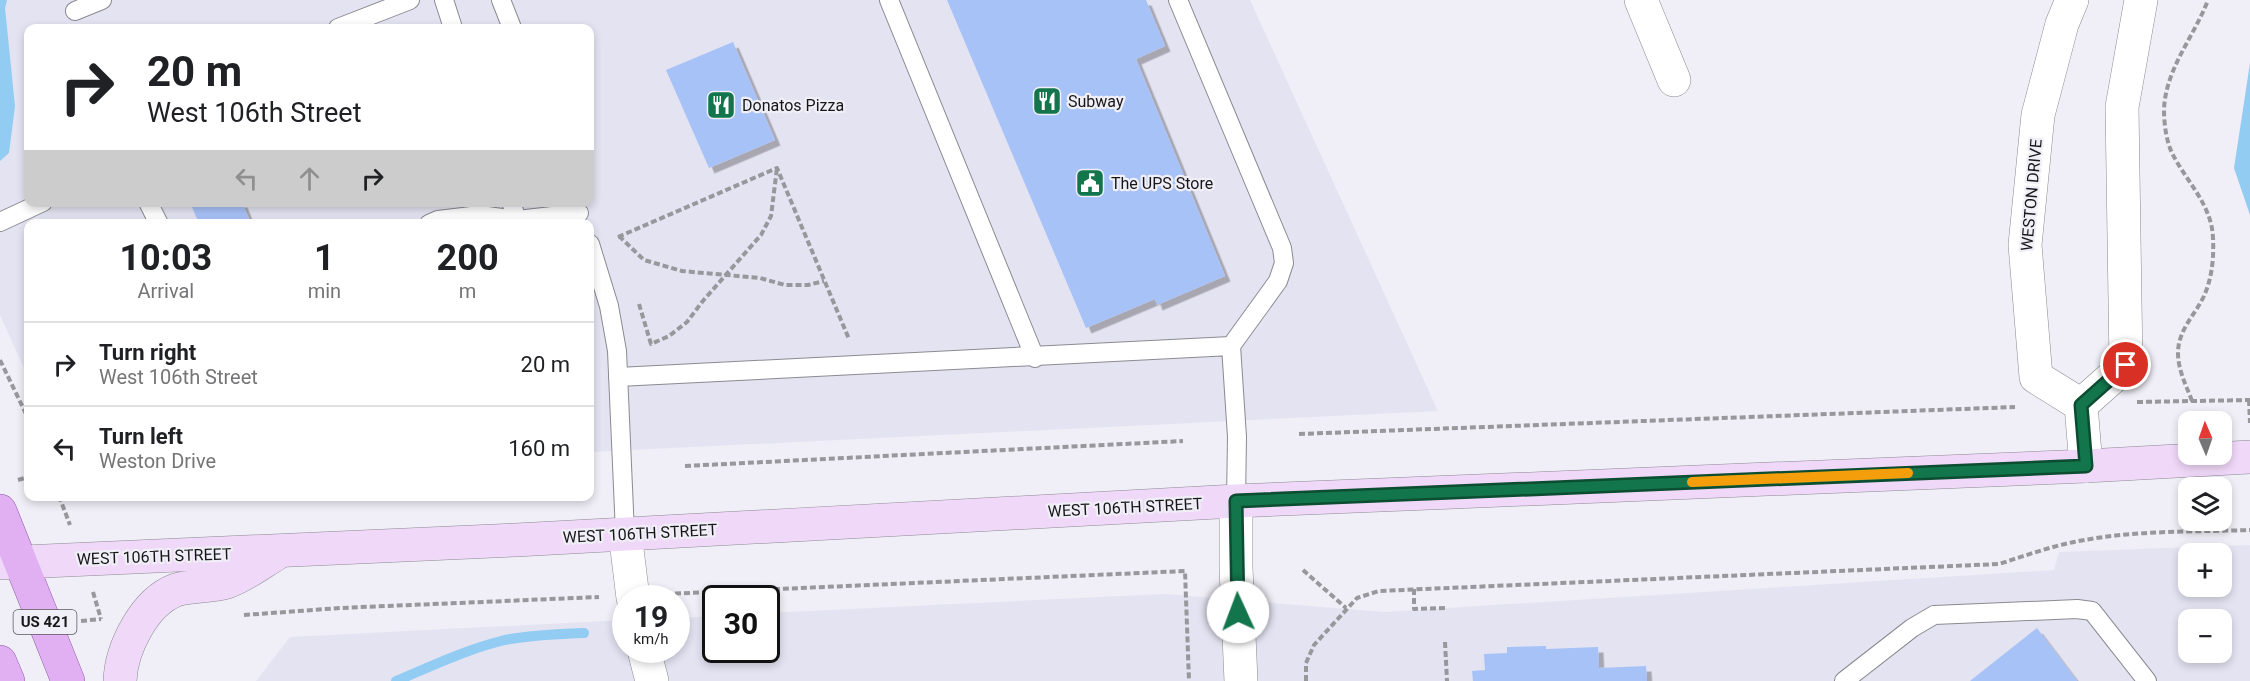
<!DOCTYPE html>
<meta charset="utf-8">
<style>
body{margin:0;font-family:Roboto,sans-serif;background:#f6f6f6;color:#202124;height:100vh;display:flex;flex-direction:column;font-size:22px;white-space:nowrap}
*{box-sizing:border-box;margin:0}
p{font-size:20px;color:#757577}
.icon{flex:none;width:33px;height:33px;fill:none;stroke:currentColor;stroke-width:2;stroke-linecap:round;stroke-linejoin:round}
.map{position:relative;flex:1;overflow:hidden}
.panel{position:absolute;left:24px;top:219px;width:570px;height:282px;display:flex;flex-direction:column;background:#fff;border-radius:12px;box-shadow:0 3px 9px #0003}
.panel>*{flex:none}
.hud{position:absolute;left:24px;top:24px;width:570px;height:183px;border-radius:12px;box-shadow:0 3px 9px #0003;background:#fff;color:#202124;overflow:hidden}
.needle{width:39px;rotate:358deg}
.buttons{position:absolute;left:2178px;top:411px;display:grid;gap:12px}
.buttons a{display:grid;place-items:center;width:54px;height:54px;border-radius:12px;background:#fff;box-shadow:0 3px 9px #0003;font-size:30px}
.speed{position:absolute;left:612px;top:585px;display:flex;gap:12px;font-size:30px;font-weight:700;text-align:center}
.speed>*{display:grid;place-content:center;width:78px;height:78px;border-radius:50%;background:#fff;box-shadow:0 3px 9px #0003;line-height:1}
.speed small{font-size:15px;font-weight:400}
.speed .limit{border:3px solid #111;border-radius:9px;background:#fff;color:#111}
.pin{position:absolute;display:grid;place-items:center;width:51px;height:51px;color:#fff;margin:-26px;border:3px solid #fff;border-radius:50%;box-shadow:0 2px 6px #0007}
.me{position:absolute;width:66px;margin:-33px;rotate:358deg;stroke-linejoin:round;filter:drop-shadow(0 0 4px #0008)}
.turn{display:flex;align-items:center;gap:21px;height:126px;padding:0 24px;font-size:27px}
.turn .icon{width:78px;height:78px;stroke-width:2.5}
.turn b{display:block;font-size:42px;line-height:51px}
.lanes{display:flex;align-items:center;height:57px;padding:0 24px;background:#0003;justify-content:center;gap:30px;direction:ltr}
.lanes .off{opacity:.35}
.eta{display:flex;justify-content:space-evenly;align-items:center;height:102px;text-align:center}
.eta b{font-size:36px;font-weight:700;line-height:42px}
ul{padding:0;list-style:none}
li{display:flex;align-items:center;gap:18px;height:84px;padding:0 24px;border-top:2px solid #e0e0e0}
li div{flex:1}
li b{display:block;font-size:22px}
li em{font-style:normal}
.map>svg:first-child{display:block}
</style>
<div class="map">
<svg width="2250" height="681" viewBox="0 0 2250 681">
<defs>
<filter id="shadow"><feDropShadow dx="5.5" dy="5.5" stdDeviation="0" flood-color="#0004"/></filter>
</defs>
<rect width="100%" height="100%" fill="#f0eff7"/>
<g fill="#e4e3f2" fill-rule="evenodd">
<path d="M0 0H1250L1438 411 590 452V224H28V377L0 315ZM28 28H590V202H28Z"/>
<path d="M2250 545V681H256L290 637 625 620 626 650H676L677 618 715 616 716 650H766L767 613 1165 594 1384 612 2054 570 2059 552ZM2188 554H2222V586H2188ZM2188 620H2222V652H2188Z"/>
</g>
<g fill="#92ccf2">
<path d="M0 0H7L5 8 15 106 9 153 0 161Z"/>
<path d="M2250 63V215L2234 168Z"/>
</g>
<g fill="none" stroke-linecap="round" stroke-linejoin="round">
<path stroke="#92ccf2" stroke-width="10" d="M396 681C432 666 467 649 505 640 531 635 558 634 584 633"/>
</g>
<g fill="#a7c2f7" filter="url(#shadow)">
<path d="M947 0H1146L1165 46 1136 59 1225 276 1157 305 1155 299 1086 328Z"/>
<path d="M733 42 775 140 709 168 666 70Z"/>
<path d="M190 202H242L251 224H199Z"/>
<path d="M2037 628 2077 681H1970Z"/>
<path d="M1546 646V649L1598 647 1599 668 1646 666 1647 681H1473L1472 671 1485 670 1484 654 1507 653V647Z"/>
</g>
<g fill="none" stroke-linecap="round" stroke-linejoin="round">
<g stroke="#8b8a91" stroke-width="20">
<g id="lane">
<path d="M444 0 453 28"/>
<path d="M501 0 512 28"/>
<path d="M889 0 1035 358"/>
<path d="M1178 0 1282 248 1284 263 1278 281 1231 346"/>
<path d="M75 11 102 0"/>
<path d="M338 28 410 0"/>
<path d="M148 202 159 224"/>
<path d="M511 202 517 220"/>
<path d="M0 222 43 202"/>
<path d="M429 224 438 220 480 215 517 220 579 213"/>
<path d="M590 244 609 306 617 351 625 533"/>
<path d="M618 377 1231 346 1237 437 1236 501"/>
<path d="M1844 681 1912 628 1934 615 2077 609 2092 611 2147 681"/>
</g>
</g>
<g stroke="#8b8a91" stroke-width="34">
<g id="street">
<path d="M1641 0 1674 80"/>
<path d="M2072 0 2062 24 2038 115 2025 245 2036 377 2081 405"/>
<path d="M2081 405 2126 365 2122 107 2141 0"/>
<path d="M2081 405 2086 466"/>
<path d="M1236 501V568L1241 681"/>
<path d="M625 533 633 598"/>
<path d="M644 650 652 681"/>
</g>
</g>
<g stroke="#8b8a91" stroke-width="34">
<g id="secondary">
<path d="M0 563 516 540 1236 501 2086 466 2250 457"/>
<path d="M120 681C121 649 144 602 176 590 192 585 211 587 227 582 244 576 261 563 276 554"/>
</g>
</g>
<g stroke="#8d59a1" stroke-width="34">
<g id="primary">
<path d="M0 511 68 681"/>
<path d="M0 662 8 681"/>
</g>
</g>
<g stroke="#97979c" stroke-width="4" stroke-dasharray="6 3" stroke-linecap="butt">
<path d="M619 236 644 260 682 271 760 278 785 285H808L824 281"/>
<path d="M618 237 777 168 849 339"/>
<path d="M639 304 651 344 669 336 687 322 702 302 761 235 771 216 777 168"/>
<path d="M0 360 28 418"/>
<path d="M2249 400 2250 423"/>
<path d="M2192 401C2186 385 2178 370 2178 353 2178 330 2195 315 2204 296 2212 278 2214 258 2213 238 2212 205 2186 181 2172 153 2166 140 2164 123 2164 109 2166 68 2194 37 2208 0"/>
<path d="M2137 402 2250 400"/>
<path d="M1299 434 2015 407"/>
<path d="M685 466 1183 441"/>
<path d="M18 480 28 477"/>
<path d="M59 496 70 525"/>
<path d="M1303 570 1346 608"/>
<path d="M1414 589V609L1445 608"/>
<path d="M93 592 101 619"/>
<path d="M666 594 1185 571 1189 681"/>
<path d="M244 615 340 608 599 597"/>
<path d="M81 621 101 619"/>
<path d="M1445 642 1447 681"/>
<path d="M1306 681V663L1314 645 1357 598 1379 591 1999 564C2024 556 2049 547 2074 542 2132 530 2192 532 2250 530"/>
</g>
<use href="#lane" stroke="#fff" stroke-width="18"/>
<use href="#street" stroke="#fff" stroke-width="33"/>
<use href="#secondary" stroke="#f0d8f9" stroke-width="33"/>
<use href="#primary" stroke="#e0b0f2" stroke-width="33"/>
</g>
<g fill="none" stroke-linecap="round" stroke-linejoin="round">
<g stroke="#0c4c31" stroke-width="15">
<path id="route" d="M1238 612 1236 501 2086 466 2081 405 2126 365"/>
</g>
<use href="#route" stroke="#12754c" stroke-width="10"/>
<path stroke="#f59e0b" stroke-width="10" d="M1692 482 1908 473"/>
</g>
<defs>
<g id="restaurant-square" transform="scale(1.5)"><rect x="-9" y="-9" width="18" height="18" rx="4" fill="#12754c" stroke="#f0eff7"/><path d="M-5-6h1v4h1v-4h1v4h1v-4h1v5L-1.5 .5V6h-2V.5L-5-1ZM5-6V6H3V1.5H1.5Q1.5-4 5-6Z" fill="#fff"/></g>
<g id="civic-square" transform="scale(1.5)"><rect x="-9" y="-9" width="18" height="18" rx="4" fill="#12754c" stroke="#f0eff7"/><path d="M-.6-6.5H3V-4.5H.6V-3L4-1V1h2V6H-6V1h2V-1L-.6-3ZM-1.2 2.5V6h2.4V2.5Z" fill="#fff"/></g>
</defs>
<g fill-rule="evenodd">
<use href="#restaurant-square" x="1047" y="101"/>
<use href="#restaurant-square" x="721" y="105"/>
<use href="#civic-square" x="1090" y="183"/>
</g>
<g text-anchor="middle" stroke-width="4.5" stroke-linejoin="round" paint-order="stroke">
<rect fill="#f0eff7" stroke="#58585c" stroke-width="1.5" x="13.5" y="610" width="63" height="24" rx="4.5"/>
<g font-size="15" font-weight="bold" fill="#171719">
<text x="45" y="627">US 421</text>
</g>
<g font-size="16" fill="#171719" stroke="#f0eff7" text-anchor="start">
<text x="1068" y="107">Subway</text>
<text x="742" y="111">Donatos Pizza</text>
<text x="1111" y="189">The UPS Store</text>
</g>
<g font-size="16" fill="#171719" stroke="#f0eff7">
<text transform="translate(2031 195) rotate(-85)" y="6">WESTON DRIVE</text>
<text transform="translate(1125 507) rotate(-3)" y="6">WEST 106TH STREET</text>
<text transform="translate(640 533) rotate(-3)" y="6">WEST 106TH STREET</text>
<text transform="translate(154 556) rotate(-2)" y="6">WEST 106TH STREET</text>
</g>
</g>
</svg>
<div class="buttons">
<a><svg class="needle" viewBox="-14 -14 28 28"><path d="M0-13l5 13h-10z" fill="#e53935"/><path d="M0 13l5-13h-10z" fill="#757577"/></svg></a>
<a><svg class="icon" aria-label="layers" viewBox="0 0 24 24"><path d="M12 4l9 5-9 5-9-5zM3 14l9 5 9-5"/></svg></a>
<a>+</a>
<a>−</a>
</div>
<div class="speed"><div>19<small>km/h</small></div><div class="limit">30</div></div>
<div class="pin" style="left:2126px;top:365px;background:#d93025"><svg class="icon" aria-label="arrive" viewBox="0 0 24 24"><path d="M6 21V4h12l-3 4 3 4H6"/></svg></div>
<svg class="me" style="left:1238px;top:612px" viewBox="-20 -20 40 40"><circle r="19" fill="#fff"/><path d="M0-13L10 11 0 6-10 11z" fill="#12754c"/></svg>
<div class="hud">
<div class="turn"><svg class="icon" aria-label="right" viewBox="0 0 24 24"><path d="M7 20v-9h11M14 6l5 5-5 5"/></svg><div><b>20 m</b>West 106th Street</div></div>
<div class="lanes"><svg class="icon off" aria-label="left" viewBox="0 0 24 24"><path d="M17 20v-9H6M10 6l-5 5 5 5"/></svg><svg class="icon off" aria-label="ahead" viewBox="0 0 24 24"><path d="M12 20V5M6 11l6-6 6 6"/></svg><svg class="icon" aria-label="right" viewBox="0 0 24 24"><path d="M7 20v-9h11M14 6l5 5-5 5"/></svg></div>
</div>
<section class="panel">
<div class="eta">
<div><b>10:03</b><p>Arrival</p></div>
<div><b>1</b><p>min</p></div>
<div><b>200</b><p>m</p></div>
</div>
<ul>
<li><svg class="icon" aria-label="right" viewBox="0 0 24 24"><path d="M7 20v-9h11M14 6l5 5-5 5"/></svg><div><b>Turn right</b><p>West 106th Street</p></div><em>20 m</em></li>
<li><svg class="icon" aria-label="left" viewBox="0 0 24 24"><path d="M17 20v-9H6M10 6l-5 5 5 5"/></svg><div><b>Turn left</b><p>Weston Drive</p></div><em>160 m</em></li>
</ul>
</section>
</div>
